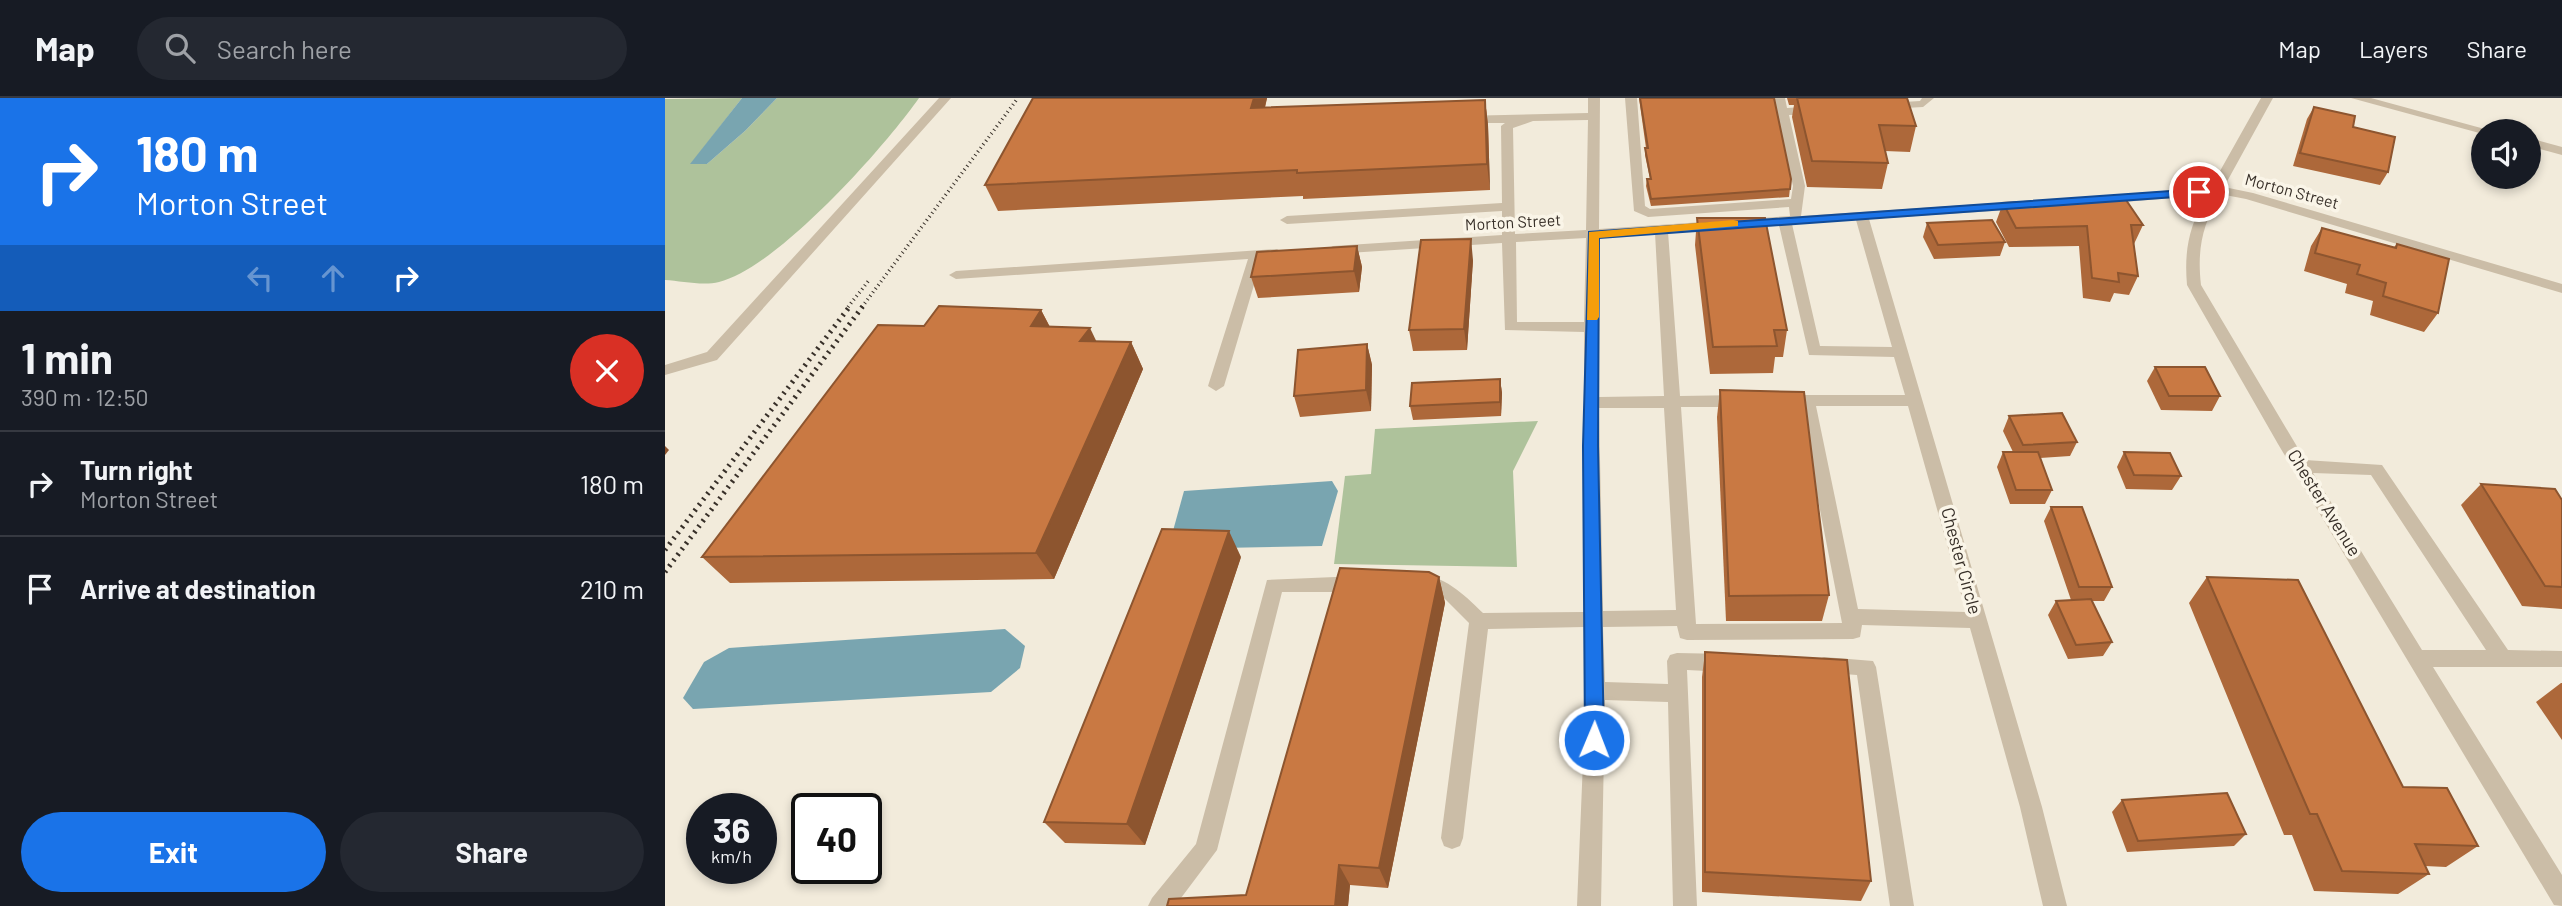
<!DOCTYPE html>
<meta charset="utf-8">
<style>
body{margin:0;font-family:Barlow,sans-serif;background:#242831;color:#f1f3f6;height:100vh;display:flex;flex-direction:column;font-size:26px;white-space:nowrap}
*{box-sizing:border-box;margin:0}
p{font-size:23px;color:#9ea1a6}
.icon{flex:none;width:38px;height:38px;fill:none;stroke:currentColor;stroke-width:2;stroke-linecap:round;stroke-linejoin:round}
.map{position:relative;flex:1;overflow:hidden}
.drawer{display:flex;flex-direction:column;background:#171b24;width:665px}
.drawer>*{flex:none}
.guide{background:#1a73e8;color:#fff;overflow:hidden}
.controls{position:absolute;left:1806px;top:21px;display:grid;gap:14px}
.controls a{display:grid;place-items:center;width:70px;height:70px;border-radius:50%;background:#171b24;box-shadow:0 4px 10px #0003;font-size:35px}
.speed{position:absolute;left:21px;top:695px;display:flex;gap:14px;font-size:35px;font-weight:700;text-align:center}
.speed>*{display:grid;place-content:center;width:91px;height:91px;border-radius:50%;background:#171b24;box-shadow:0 4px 10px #0003;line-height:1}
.speed small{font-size:18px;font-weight:400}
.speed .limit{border:4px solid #111;border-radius:10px;background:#fff;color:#111}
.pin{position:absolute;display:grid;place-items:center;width:60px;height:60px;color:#fff;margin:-30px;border:4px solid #fff;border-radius:50%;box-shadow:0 2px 7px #0007}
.me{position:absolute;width:77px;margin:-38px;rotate:1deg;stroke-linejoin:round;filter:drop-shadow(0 0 5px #0008)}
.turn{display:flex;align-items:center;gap:24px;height:147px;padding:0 21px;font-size:32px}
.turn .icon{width:91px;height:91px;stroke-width:2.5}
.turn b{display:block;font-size:49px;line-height:60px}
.lanes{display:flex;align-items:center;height:66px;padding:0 21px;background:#0003;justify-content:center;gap:35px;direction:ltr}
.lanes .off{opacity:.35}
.round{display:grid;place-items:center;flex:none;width:74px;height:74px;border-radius:37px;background:#242831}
.summary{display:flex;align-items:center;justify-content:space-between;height:119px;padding:0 21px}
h1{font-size:42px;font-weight:700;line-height:52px}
.button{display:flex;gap:14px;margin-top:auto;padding:14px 21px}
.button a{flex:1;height:80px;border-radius:42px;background:#1a73e8;color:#fff;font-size:28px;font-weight:700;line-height:80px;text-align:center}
.button a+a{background:#242831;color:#f1f3f6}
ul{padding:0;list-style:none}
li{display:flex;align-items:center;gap:21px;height:105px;padding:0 21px;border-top:2px solid #363941}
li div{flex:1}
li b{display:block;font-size:26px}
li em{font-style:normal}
header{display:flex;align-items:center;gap:42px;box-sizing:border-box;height:98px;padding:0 35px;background:#171b24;border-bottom:2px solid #363941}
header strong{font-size:33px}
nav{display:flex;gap:38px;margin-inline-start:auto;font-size:24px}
.search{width:490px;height:63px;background:#242831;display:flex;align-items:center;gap:18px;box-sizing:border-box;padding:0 24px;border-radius:38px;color:#9ea1a6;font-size:26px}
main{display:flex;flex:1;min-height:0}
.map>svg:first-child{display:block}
</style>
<header>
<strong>Map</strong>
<div class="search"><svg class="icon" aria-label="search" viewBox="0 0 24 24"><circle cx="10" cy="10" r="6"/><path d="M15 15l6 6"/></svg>Search here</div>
<nav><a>Map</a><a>Layers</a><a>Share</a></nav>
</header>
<main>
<section class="drawer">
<div class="guide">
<div class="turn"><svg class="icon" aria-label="right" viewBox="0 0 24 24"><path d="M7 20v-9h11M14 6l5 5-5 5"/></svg><div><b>180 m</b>Morton Street</div></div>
<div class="lanes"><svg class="icon off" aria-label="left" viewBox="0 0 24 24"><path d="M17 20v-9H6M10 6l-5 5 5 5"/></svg><svg class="icon off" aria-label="ahead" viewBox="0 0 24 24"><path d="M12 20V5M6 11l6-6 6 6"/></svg><svg class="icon" aria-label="right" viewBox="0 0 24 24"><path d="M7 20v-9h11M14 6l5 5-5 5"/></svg></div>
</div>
<div class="summary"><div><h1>1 min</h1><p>390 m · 12:50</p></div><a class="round" style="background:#d93025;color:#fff"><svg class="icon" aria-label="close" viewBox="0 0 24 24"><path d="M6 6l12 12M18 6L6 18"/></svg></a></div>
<ul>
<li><svg class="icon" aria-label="right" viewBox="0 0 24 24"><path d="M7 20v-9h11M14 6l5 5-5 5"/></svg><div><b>Turn right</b><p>Morton Street</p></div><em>180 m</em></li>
<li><svg class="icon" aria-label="arrive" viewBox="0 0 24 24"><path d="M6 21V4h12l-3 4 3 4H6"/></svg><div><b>Arrive at destination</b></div><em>210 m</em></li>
</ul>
<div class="button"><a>Exit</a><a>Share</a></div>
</section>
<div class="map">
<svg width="1897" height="808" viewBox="0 0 1897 808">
<rect width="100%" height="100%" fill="#f2ebdb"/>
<g fill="#aec29b">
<path d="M77 0 26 66H42L80 33 112 0H254C219 50 112 170 54 184 38 188 16 183 0 182V1Z"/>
<path d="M873 323 848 373 852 469 669 466 680 378 706 376 710 331Z"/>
</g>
<g fill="#79a5b0">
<path d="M77 0H112L80 33 42 66H25Z"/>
<path d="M667 383 673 393 657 448 503 451 519 393Z"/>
<path d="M340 531 360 548 355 570 326 594 28 611 18 600 39 564 64 550Z"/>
</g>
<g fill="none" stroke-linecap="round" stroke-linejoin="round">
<g fill="#cbbda7" fill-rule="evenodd">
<path d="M274 0H286L52 262 0 277V267L42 254Z"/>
<path d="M923 0H935L934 131 1125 118 1124 109 983 119 969 113 960 0H972L980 108 985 111 1126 101 1128 88 1108 0H1120L1122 10 1152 8 1158 12 1152 16 1124 17 1140 88 1136 118 1360 103 1367 107 1360 111 1204 121 1377 709 1402 808H1378L1355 709 1305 530 1197 527 1195 539 1188 541 1022 542 1015 540 1012 528 938 529 940 584 1003 586 1002 563 1005 557 1012 555 1062 556 1069 559 1072 565 1069 571 1062 574 1022 572 1032 808H1008L1003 604 940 602 936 808H912L920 615 919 529 823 531 798 740 795 748 787 751 779 748 776 740 804 525 780 501 750 489 748 484 750 479C774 471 803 500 818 515L919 514V234L840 232 837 145 668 156 661 152 668 148 837 137V113L622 126 615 122 622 118 837 105 836 28 840 25H800L796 24V18L923 15ZM923 22 921 132 850 136 848 30 868 23ZM1191 122 1227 249 1155 248 1127 126ZM1114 127 1144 257 1229 259 1240 297H1118L1110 303 1118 309H1135L1177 525 1031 526 1016 309H1076L1084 303 1076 297 1015 298 1003 134ZM990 135 999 298 934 299V139ZM921 140 919 224H852L851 144ZM1151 308H1243L1301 514 1193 511ZM934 310H999L1011 512 938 513Z"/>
<path d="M1257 0H1269L1258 9 1222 11 1216 8 1222 5 1255 3Z"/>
<path d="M1596 0H1608L1559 89 1588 95 1897 186V195L1581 101 1555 96C1537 128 1532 152 1536 187L1640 362 1717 367 1843 552 1897 553V569H1768L1897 777V808L1889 807 1613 346 1522 187C1519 152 1524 128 1542 97L1436 106 1429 102 1436 98 1546 89ZM1648 375 1706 377 1821 552H1757Z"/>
<path d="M1686 0H1706L1827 33H1818V36Z"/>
<path d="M1864 40 1897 49V57L1864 48Z"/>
<path d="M612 151 619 155 617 158 597 160 559 288 551 293 543 288 583 161 291 181 284 177 291 173Z"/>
<path d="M694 478 701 481 703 486 701 491 694 494H617L552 752 510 808H483L487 800 531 746 602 482Z"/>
<path d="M1159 559 1208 563 1211 569 1249 808H1225L1192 577 1152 574 1149 568 1152 562Z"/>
</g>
<g stroke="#372f28" stroke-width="3.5" stroke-dasharray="1 3.5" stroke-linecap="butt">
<path d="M183 209 205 181"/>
<path d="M197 209 353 0"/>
</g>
<g stroke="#372f28" stroke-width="5" stroke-dasharray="2 5" stroke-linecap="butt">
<path d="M0 452 185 208"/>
<path d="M0 474 198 208"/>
</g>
</g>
<g fill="#ad683a">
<path d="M368 0H602L600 10 820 2 823 27 825 92 638 101V98L333 113 320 87Z"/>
<path d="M974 0H1109L1126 81 1124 99 986 108 981 88 982 81H985L980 57V50H981Z"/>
<path d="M1122 0H1242L1251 28 1245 54 1220 53 1223 65 1217 91 1142 89 1127 19 1129 7H1124Z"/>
<path d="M1649 9 1688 29 1723 74 1715 87 1628 68 1642 21Z"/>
<path d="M1338 105 1478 127 1469 146 1473 178 1464 197 1449 195 1445 204 1418 200 1414 148 1344 149 1331 124Z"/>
<path d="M1032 120 1122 232 1118 259H1110L1108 275 1045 276 1030 147Z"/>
<path d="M1262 125 1340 144 1335 158 1269 161 1258 139Z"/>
<path d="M1657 130 1729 149 1732 146 1773 215 1759 234 1705 217 1708 203 1680 195 1682 186 1639 173 1646 148Z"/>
<path d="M692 148 697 169 694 194 593 200 586 179Z"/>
<path d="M808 162 802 252 748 253 744 232Z"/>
<path d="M376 212 385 229 432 244H466L478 271 389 481 65 485 37 459Z"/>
<path d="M702 246 707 267 706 313 635 319 629 298Z"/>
<path d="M1490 269 1555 298 1547 313 1496 312 1482 283Z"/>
<path d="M835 281 837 295 836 318 748 322 745 308Z"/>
<path d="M1055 292 1164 497 1157 523H1061L1052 319Z"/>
<path d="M1344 318 1412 344 1405 358 1375 360 1387 392 1380 406H1345L1332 369 1338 354H1348L1338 333Z"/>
<path d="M1459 354 1516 378 1507 392 1461 391 1452 369Z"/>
<path d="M1816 386 1897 402V511L1857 508 1796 407Z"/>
<path d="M1386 409 1447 489 1439 503H1427L1447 544 1438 558 1403 561 1383 517 1391 503 1406 502 1379 423Z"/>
<path d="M576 459 480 747 400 745 379 724Z"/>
<path d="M774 479 780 505 723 790 685 787 683 808H502L581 797Z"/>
<path d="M1542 479 1738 689 1813 748 1781 769 1760 768 1764 776 1733 796 1649 793 1627 737H1619L1524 505Z"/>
<path d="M1040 554 1206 783 1196 803 1037 794V579Z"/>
<path d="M1896 585H1897V642L1871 604Z"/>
<path d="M1457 702 1581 736 1569 748 1462 754 1447 714Z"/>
</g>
<g fill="#8d552f">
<path d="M589 0H602L593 36 586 10Z"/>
<path d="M820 2 823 27 825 92 822 66Z"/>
<path d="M806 141 808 162 802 252 799 231Z"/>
<path d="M692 148 697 169 694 194 689 173Z"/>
<path d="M376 212 390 239 366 228Z"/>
<path d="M425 230 438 257 415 243Z"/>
<path d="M466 244 478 271 389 481 371 455Z"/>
<path d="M702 246 707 267 706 313 701 292Z"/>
<path d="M835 281 837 295 836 318 835 304Z"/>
<path d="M0 348 4 352 0 357Z"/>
<path d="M564 433 576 459 480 747 462 726Z"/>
<path d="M774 479 780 505 723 790 714 770Z"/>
<path d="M674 767 685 787 683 808H670Z"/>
</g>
<g fill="#c97943" stroke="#8d552f" stroke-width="2">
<path d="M368 0H589L586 10 820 2 822 66 632 75V72L320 87Z"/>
<path d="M975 0H1109L1126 81 1125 91 986 101 982 81H986L980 50H983Z"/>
<path d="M1132 0H1242L1251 28 1214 27 1223 65 1147 63Z"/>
<path d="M1649 9 1690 18 1688 29 1730 39 1723 74 1635 55Z"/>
<path d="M1459 99 1478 127H1466L1473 178 1453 175 1454 184 1427 180 1422 128 1351 130 1338 105Z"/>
<path d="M1032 120H1100L1122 232H1109L1112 248 1048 249Z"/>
<path d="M1327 122 1340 144 1273 147 1262 125Z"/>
<path d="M1657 130 1731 150 1732 146 1784 161 1773 215 1718 198 1721 185 1692 176 1695 167 1650 155Z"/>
<path d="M806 141 799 231 744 232 756 142Z"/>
<path d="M692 148 689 173 586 179 592 154Z"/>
<path d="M274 208 376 212 366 228 425 230 415 243 466 244 371 455 37 459 213 227 259 228Z"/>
<path d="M702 246 701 292 629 298 633 252Z"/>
<path d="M1490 269H1540L1555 298H1504Z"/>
<path d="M835 281V304L745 308 747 285Z"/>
<path d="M1055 292 1139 294 1164 497 1064 498Z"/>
<path d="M1397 315 1412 344 1358 347 1344 318Z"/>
<path d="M1338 354H1373L1387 392H1351Z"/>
<path d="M1459 354 1505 355 1516 378 1469 377Z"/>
<path d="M1816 386 1890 391 1897 402V489L1880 488Z"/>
<path d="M1386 409H1417L1447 489H1414Z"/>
<path d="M497 431 564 433 462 726 379 724Z"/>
<path d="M675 470 764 474 774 479 714 770 674 767 670 808H502L504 801 581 797Z"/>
<path d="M1542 479 1633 482 1738 689 1782 690 1813 748 1750 746 1764 776 1677 773 1652 716H1645Z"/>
<path d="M1426 501 1447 544 1411 547 1391 503Z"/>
<path d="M1040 554 1182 562 1206 783 1040 774Z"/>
<path d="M1562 695 1581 736 1473 743 1457 702Z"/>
</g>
<path fill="#1a73e8" stroke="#114b97" stroke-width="2" d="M1534 91 1540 94 1538 97 934 140 933 348 939 642 936 649 929 651 922 649 920 642 918 348 924 134Z"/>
<path fill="#f59e0b" d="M1068 122 1073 123V128L934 140V219L932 222H922L924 134Z"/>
<g text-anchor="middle" stroke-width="7" stroke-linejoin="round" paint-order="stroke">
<g font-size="16" fill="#372f28" stroke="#faf5e8">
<text transform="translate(1627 93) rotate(15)" y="6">Morton Street</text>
<text transform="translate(848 124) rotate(-3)" y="6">Morton Street</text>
</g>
<g font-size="18" fill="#372f28" stroke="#faf5e8">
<text transform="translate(1659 405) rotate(58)" y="6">Chester Avenue</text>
<text transform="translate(1296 463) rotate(75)" y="6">Chester Circle</text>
</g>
</g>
</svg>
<div class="controls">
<a><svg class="icon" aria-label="sound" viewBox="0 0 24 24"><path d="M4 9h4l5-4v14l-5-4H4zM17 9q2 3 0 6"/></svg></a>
</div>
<div class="speed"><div>36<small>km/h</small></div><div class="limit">40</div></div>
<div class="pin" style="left:1534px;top:94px;background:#d93025"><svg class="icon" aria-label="arrive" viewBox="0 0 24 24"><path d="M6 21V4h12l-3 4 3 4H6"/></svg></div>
<svg class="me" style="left:929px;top:642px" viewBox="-20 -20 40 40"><circle r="17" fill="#1a73e8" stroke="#fff" stroke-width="3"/><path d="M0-11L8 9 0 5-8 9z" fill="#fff"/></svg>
</div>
</main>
